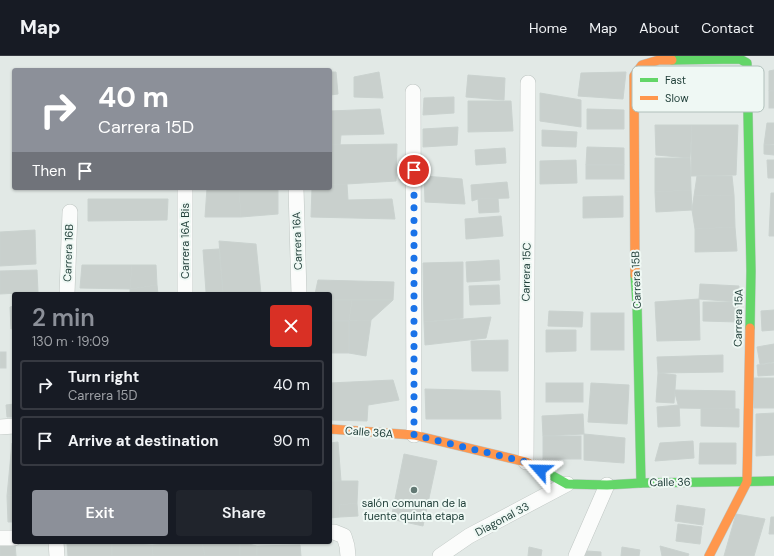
<!DOCTYPE html>
<meta charset="utf-8">
<style>
body{margin:0;font-family:"DM Sans",sans-serif;background:#20242c;color:#f1f3f6;height:100vh;display:flex;flex-direction:column;font-size:15px;white-space:nowrap}
*{box-sizing:border-box;margin:0}
p{font-size:13px;color:#9ea1a6}
.icon{flex:none;width:22px;height:22px;fill:none;stroke:currentColor;stroke-width:2;stroke-linecap:round;stroke-linejoin:round}
.map{position:relative;flex:1;overflow:hidden}
.sheet{position:absolute;left:12px;top:236px;width:320px;height:252px;display:flex;flex-direction:column;background:#171b24;border-radius:4px;box-shadow:0 1px 3px #0004}
.sheet>*{flex:none}
.banner{position:absolute;left:12px;top:12px;width:320px;height:122px;border-radius:4px;box-shadow:0 1px 3px #0004;background:#8c9099;color:#fff;overflow:hidden}
.pin{position:absolute;display:grid;place-items:center;width:34px;height:34px;color:#fff;margin:-17px;border:2px solid #fff;border-radius:50%;box-shadow:0 1px 4px #0007}
.me{position:absolute;width:44px;margin:-22px;rotate:295deg;stroke-linejoin:round;filter:drop-shadow(0 0 3px #0008)}
.turn{display:flex;align-items:center;gap:14px;height:84px;padding:0 20px;font-size:18px}
.turn .icon{width:52px;height:52px;stroke-width:2.5}
.turn b{display:block;font-size:28px;line-height:34px}
.then{display:flex;align-items:center;height:38px;padding:0 20px;background:#0003;gap:8px;font-size:15px}
.round{display:grid;place-items:center;flex:none;width:42px;height:42px;border-radius:4px;background:#20242c}
.head{display:flex;align-items:center;justify-content:space-between;height:68px;padding:0 20px}
h1{font-size:24px;font-weight:600;line-height:30px;color:#8c9099}
.primary-button{display:flex;gap:8px;margin-top:auto;padding:8px 20px}
.primary-button a{flex:1;height:46px;border-radius:4px;background:#8c9099;color:#fff;font-size:16px;font-weight:600;line-height:46px;text-align:center}
.primary-button a+a{background:#20242c;color:#f1f3f6}
ul{padding:0;list-style:none}
li{display:flex;align-items:center;gap:12px;height:50px;margin:0 8px 6px;padding:0 12px;border:2px solid #363941;border-radius:4px}
li div{flex:1}
li b{display:block;font-size:15px}
li em{font-style:normal}
header{display:flex;align-items:center;gap:24px;box-sizing:border-box;height:56px;padding:0 20px;background:#171b24;border-bottom:1px solid #363941}
header strong{font-size:19px}
nav{display:flex;gap:22px;margin-inline-start:auto;font-size:14px}
.map>svg:first-child{display:block}
</style>
<header>
<strong>Map</strong>
<nav><a>Home</a><a>Map</a><a>About</a><a>Contact</a></nav>
</header>
<div class="map">
<svg width="774" height="500" viewBox="0 0 774 500">
<rect width="100%" height="100%" fill="#e2e9e6"/>
<g fill="#c9d0cd" stroke="#cad2cf">
<path d="M774 14V35H769V15Z"/>
<path d="M330 16H336L338 38 330 39Z"/>
<path d="M379 16 383 42 354 41V21Z"/>
<path d="M626 16 623 43 578 40 581 17Z"/>
<path d="M468 19 505 22 504 44 466 41Z"/>
<rect x="769" y="35" width="5" height="17"/>
<path d="M540 37 581 44V71L540 65Z"/>
<path d="M454 41V57L423 59 424 42Z"/>
<path d="M468 45H511L513 75 468 76Z"/>
<path d="M380 53 384 78 341 79 340 89H330V55Z"/>
<path d="M587 53 624 54V73H587Z"/>
<path d="M767 67H774V88L764 89Z"/>
<path d="M655 69H692L690 102 656 99Z"/>
<path d="M692 69H738L736 119 691 120Z"/>
<path d="M458 71 457 89 423 91V73Z"/>
<path d="M542 74 577 76 576 91 542 90Z"/>
<path d="M397 88 396 125 330 129V89Z"/>
<path d="M764 89H774V99L764 98Z"/>
<path d="M587 91 624 92V109H586Z"/>
<path d="M505 92 506 107 476 109 475 94Z"/>
<path d="M655 102H690L691 134 655 136Z"/>
<path d="M576 104 577 127 540 128V105Z"/>
<path d="M767 104H774V122H768Z"/>
<rect x="586" y="109" width="38" height="14"/>
<path d="M424 120 462 123 465 148 425 146Z"/>
<path d="M697 120H732L734 139 694 140Z"/>
<path d="M507 126 509 142 478 143 472 145 471 129Z"/>
<path d="M347 128 348 144 392 143 395 163 311 161 312 132H330V129Z"/>
<path d="M207 132H239L241 161H205Z"/>
<path d="M239 132H278V158L241 161Z"/>
<path d="M691 134 692 154 656 156 655 136Z"/>
<path d="M771 137H774V180H769Z"/>
<path d="M734 139 735 171 695 173 692 154 694 140Z"/>
<path d="M623 140V161L583 162V141Z"/>
<path d="M498 142 499 156 479 157 478 143Z"/>
<path d="M88 143H168L167 164 88 165Z"/>
<path d="M501 160 503 180 466 183 465 163Z"/>
<path d="M735 171 737 195 695 196V173Z"/>
<path d="M35 174 36 208 0 210V176Z"/>
<path d="M219 185 256 188 261 238H223Z"/>
<path d="M219 193 223 236H206L203 194Z"/>
<path d="M499 204 500 224 467 226 466 206Z"/>
<path d="M463 206V262L424 266 423 207Z"/>
<path d="M82 209H132L130 233 80 232Z"/>
<path d="M132 209H156L157 229 130 233Z"/>
<path d="M37 214 38 236 0 238V215Z"/>
<path d="M318 224 394 226 393 244H330V238H315Z"/>
<path d="M700 228 739 230 738 246 699 243Z"/>
<path d="M157 229 158 238H130V233Z"/>
<path d="M499 229 500 248 470 249 469 230Z"/>
<path d="M699 243 700 284 657 285 655 246Z"/>
<path d="M330 244H352L349 265H330Z"/>
<path d="M352 244H393L371 264 349 265Z"/>
<path d="M703 246H738V266L703 265Z"/>
<path d="M14 250V272L11 273 10 251Z"/>
<path d="M774 254V274L762 275 761 255Z"/>
<path d="M549 255 583 256 582 271 548 270Z"/>
<rect x="591" y="257" width="33" height="37"/>
<path d="M491 261 486 282 425 289 424 266Z"/>
<path d="M371 264 366 300 349 297V265Z"/>
<rect x="330" y="265" width="19" height="32"/>
<path d="M546 274H576V295L546 296Z"/>
<path d="M508 284V315H472L471 285Z"/>
<path d="M774 288V306L760 308 757 291Z"/>
<rect x="0" y="296" width="6" height="16"/>
<path d="M723 299V316L658 317 657 301Z"/>
<path d="M774 307V319L758 320 757 309Z"/>
<path d="M658 317 676 319 674 347 656 346Z"/>
<path d="M753 322H774V352H754Z"/>
<path d="M393 324 399 344 368 349 367 365 330 364V327Z"/>
<rect x="546" y="327" width="37" height="19"/>
<path d="M591 327 629 329 627 368 588 366Z"/>
<path d="M425 333 500 335 501 363H426Z"/>
<path d="M674 334 735 335V353L679 352Z"/>
<path d="M13 340H14V361H7L6 349 14 348Z"/>
<path d="M679 349 680 370 658 371 657 351Z"/>
<path d="M701 352 739 353V371L701 370Z"/>
<path d="M774 357V399L756 400V358Z"/>
<path d="M583 358 584 378 543 380 542 360Z"/>
<path d="M584 378 625 382 624 407 584 404Z"/>
<rect x="543" y="380" width="38" height="23"/>
<path d="M693 385 694 402 655 405 660 387Z"/>
<path d="M338 386 341 425H330V387Z"/>
<path d="M12 387H14V439L7 440Z"/>
<path d="M700 387H736V408H699Z"/>
<path d="M404 398 437 405 423 470 391 463Z"/>
<path d="M330 425H358L357 447 339 449 340 461 330 462Z"/>
<path d="M14 439V466H8L7 440Z"/>
<path d="M357 447 358 460 340 461 339 449Z"/>
<path d="M677 449 705 453 703 469 675 465Z"/>
<path d="M736 458 765 463 754 500H724Z"/>
<path d="M771 461H774V478H769Z"/>
<path d="M678 468 702 471 700 488 676 485Z"/>
<path d="M202 486 205 500H153L152 489Z"/>
<path d="M202 486H240V500H205Z"/>
<path d="M240 486 257 490V500H240Z"/>
<path d="M112 487V500H68L67 488Z"/>
<path d="M112 487 152 489 153 500H112Z"/>
<path d="M15 488 16 500H0V489Z"/>
<path d="M300 489 301 500H257V490Z"/>
<path d="M660 490 689 498 688 500H662Z"/>
<path d="M529 491 542 494 541 500H528Z"/>
<path d="M622 491 640 494 639 500H621Z"/>
<path d="M587 495 601 496V500H585Z"/>
</g>
<g fill="none" stroke-linecap="round" stroke-linejoin="round">
<g stroke="#bfc6c3" stroke-width="16">
<g id="street">
<path d="M413 36 414 379"/>
<path d="M185 132V238"/>
<path d="M296 132 299 238"/>
<path d="M67 238 70 156"/>
<path d="M0 371 14 370"/>
<path d="M526 406 528 27"/>
<path d="M330 476H334L344 480 347 490 348 500"/>
<path d="M0 482H14"/>
<path d="M56 486 57 500"/>
<path d="M440 500 469 480 567 428"/>
<path d="M576 500 607 429"/>
</g>
</g>
<g stroke="#bdc6c3" stroke-width="10">
<g id="fast">
<path d="M672 4 740 3 747 7 751 215 750 272"/>
<path d="M635 219 637 248 641 427"/>
<path d="M542 414 567 428 607 429 641 427 774 425"/>
</g>
</g>
<g stroke="#bdc6c3" stroke-width="10">
<g id="slow">
<path d="M635 219 634 20 642 9 659 4H672"/>
<path d="M330 373 414 379 526 406 542 414"/>
<path d="M709 500 747 426 750 272"/>
</g>
</g>
<use href="#street" stroke="#fbfcfb" stroke-width="15"/>
<use href="#fast" stroke="#63d668" stroke-width="9"/>
<use href="#slow" stroke="#ff974d" stroke-width="9"/>
</g>
<g fill="none" stroke-linecap="round" stroke-linejoin="round">
<path stroke="#1a73e8" stroke-width="7" stroke-dasharray="0 12.6" d="M414 114V379L526 406 540 414"/>
</g>
<circle fill="#637974" stroke="#eff8f4" stroke-width="1.5" cx="414" cy="434" r="4"/>
<g text-anchor="middle" stroke-width="4" stroke-linejoin="round" paint-order="stroke">
<g font-size="11" fill="#1e3d37" stroke="#eff8f4">
<text transform="translate(185 185) rotate(-90)" y="4">Carrera 16A Bis</text>
<text transform="translate(297 185) rotate(-92)" y="4">Carrera 16A</text>
<text transform="translate(68 197) rotate(-88)" y="4">Carrera 16B</text>
<text transform="translate(526 216) rotate(-89)" y="4">Carrera 15C</text>
<text transform="translate(636 224) rotate(-92)" y="4">Carrera 15B</text>
<text transform="translate(738 262) rotate(-89)" y="4">Carrera 15A</text>
<text transform="translate(369 376) rotate(4)" y="4">Calle 36A</text>
<text transform="translate(670 426) rotate(-1)" y="4">Calle 36</text>
<text transform="translate(502 463) rotate(-28)" y="4">Diagonal 33</text>
</g>
<g font-size="11" fill="#1e3d37" stroke="#eff8f4">
<text x="414" y="451">salón comunan de la<tspan x="414" dy="13">fuente quinta etapa</tspan></text>
</g>
</g>
<rect x="632" y="10" width="132" height="46" rx="6" fill="#eff8f4" stroke="#b0c0bb" stroke-width="1"/>
<rect x="640" y="22" width="18" height="4" fill="#63d668"/>
<rect x="640" y="40" width="18" height="4" fill="#ff974d"/>
<g font-size="11" fill="#1e3d37">
<text x="665" y="28">Fast</text>
<text x="665" y="46">Slow</text>
</g>
</svg>
<div class="pin" style="left:414px;top:114px;background:#d93025"><svg class="icon" aria-label="arrive" viewBox="0 0 24 24"><path d="M6 21V4h12l-3 4 3 4H6"/></svg></div>
<svg class="me" style="left:540px;top:414px" viewBox="-20 -20 40 40"><path d="M0-17L14 15 0 8-14 15z" fill="#1a73e8" stroke="#fff" stroke-width="4"/></svg>
<div class="banner">
<div class="turn"><svg class="icon" aria-label="right" viewBox="0 0 24 24"><path d="M7 20v-9h11M14 6l5 5-5 5"/></svg><div><b>40 m</b>Carrera 15D</div></div>
<div class="then">Then<svg class="icon" aria-label="arrive" viewBox="0 0 24 24"><path d="M6 21V4h12l-3 4 3 4H6"/></svg></div>
</div>
<section class="sheet">
<div class="head"><div><h1>2 min</h1><p>130 m · 19:09</p></div><a class="round" style="background:#d93025;color:#fff"><svg class="icon" aria-label="close" viewBox="0 0 24 24"><path d="M6 6l12 12M18 6L6 18"/></svg></a></div>
<ul>
<li><svg class="icon" aria-label="right" viewBox="0 0 24 24"><path d="M7 20v-9h11M14 6l5 5-5 5"/></svg><div><b>Turn right</b><p>Carrera 15D</p></div><em>40 m</em></li>
<li><svg class="icon" aria-label="arrive" viewBox="0 0 24 24"><path d="M6 21V4h12l-3 4 3 4H6"/></svg><div><b>Arrive at destination</b></div><em>90 m</em></li>
</ul>
<div class="primary-button"><a>Exit</a><a>Share</a></div>
</section>
</div>
